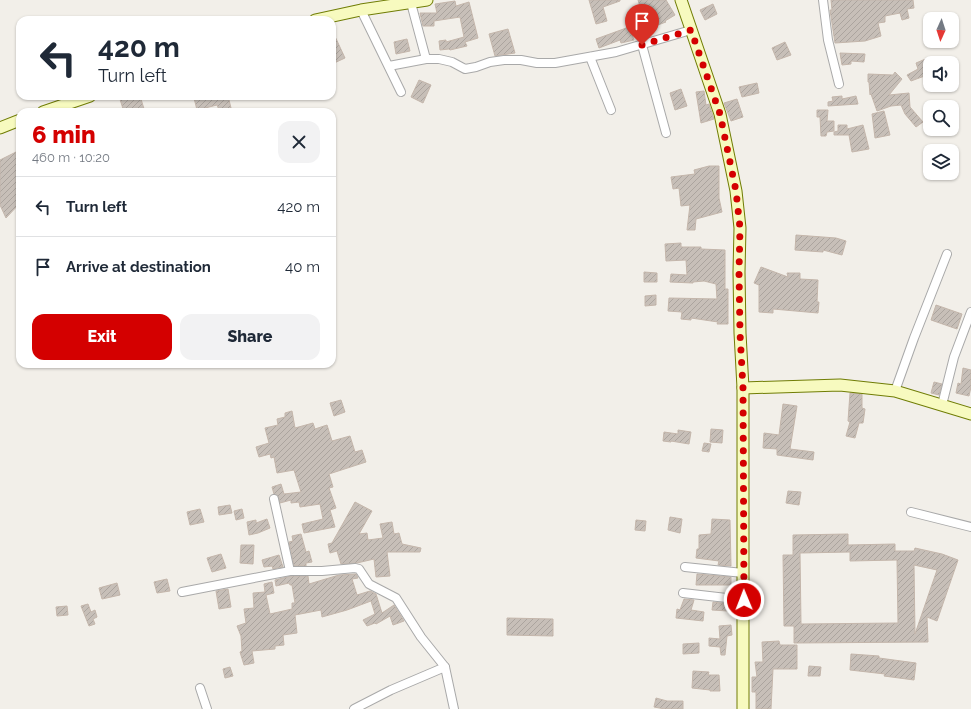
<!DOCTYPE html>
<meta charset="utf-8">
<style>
body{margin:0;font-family:Raleway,sans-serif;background:#f2f2f3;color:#1f2937;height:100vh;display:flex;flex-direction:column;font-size:15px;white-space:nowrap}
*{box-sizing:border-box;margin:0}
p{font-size:13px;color:#747a83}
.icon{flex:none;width:22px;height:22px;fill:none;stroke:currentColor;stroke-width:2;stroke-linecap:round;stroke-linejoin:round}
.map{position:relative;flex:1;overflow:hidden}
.drawer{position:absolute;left:16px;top:108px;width:320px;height:260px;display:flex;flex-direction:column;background:#fff;border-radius:12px;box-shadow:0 1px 3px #0004}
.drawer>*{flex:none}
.guide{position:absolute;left:16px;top:16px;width:320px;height:84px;border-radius:12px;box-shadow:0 1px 3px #0004;background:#fff;color:#1f2937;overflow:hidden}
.needle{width:26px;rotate:183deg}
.buttons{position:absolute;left:923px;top:12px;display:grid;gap:8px}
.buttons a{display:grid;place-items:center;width:36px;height:36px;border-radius:8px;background:#fff;box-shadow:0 1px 3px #0004;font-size:20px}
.pin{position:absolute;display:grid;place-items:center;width:34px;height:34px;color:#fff;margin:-41px -17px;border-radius:50% 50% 50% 0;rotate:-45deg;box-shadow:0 0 4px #0007}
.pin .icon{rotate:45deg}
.me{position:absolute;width:44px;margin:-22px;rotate:359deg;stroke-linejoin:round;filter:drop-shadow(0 0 3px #0008)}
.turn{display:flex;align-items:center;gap:14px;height:84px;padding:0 16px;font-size:18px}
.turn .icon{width:52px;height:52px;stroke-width:2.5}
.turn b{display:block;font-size:28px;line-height:34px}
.round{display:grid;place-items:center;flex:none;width:42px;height:42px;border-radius:12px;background:#f2f2f3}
.head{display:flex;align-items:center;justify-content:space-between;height:68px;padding:0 16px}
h1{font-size:24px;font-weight:800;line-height:30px;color:#d40000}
.primary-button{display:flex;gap:8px;margin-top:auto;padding:8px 16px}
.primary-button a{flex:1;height:46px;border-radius:12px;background:#d40000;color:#fff;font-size:16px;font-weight:800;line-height:46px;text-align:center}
.primary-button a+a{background:#f2f2f3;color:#1f2937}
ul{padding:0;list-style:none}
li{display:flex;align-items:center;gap:12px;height:60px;padding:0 16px;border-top:1px solid #e0e1e3}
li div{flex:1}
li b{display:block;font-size:15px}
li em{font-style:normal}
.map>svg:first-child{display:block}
</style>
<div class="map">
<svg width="971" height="709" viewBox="0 0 971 709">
<defs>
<pattern id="building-hatch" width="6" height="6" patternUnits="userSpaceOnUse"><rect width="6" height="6" fill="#c7bfb8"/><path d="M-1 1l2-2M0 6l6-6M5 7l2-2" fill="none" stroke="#aba49e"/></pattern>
</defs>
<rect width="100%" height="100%" fill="#f2efe9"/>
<g fill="url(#building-hatch)" stroke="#c4b6ab" fill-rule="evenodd">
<path d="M589 0H620V1L603 7 607 21 596 24Z"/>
<path d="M638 0H666L675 15 665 21 666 22 647 29Z"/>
<path d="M831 0H913L914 8 907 9 909 18 902 20 900 13 885 16V22L878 23 881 36 865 41 835 43 830 10H832Z"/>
<path d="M455 1 456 6 469 2 478 38 465 42 467 46 450 50 449 49 440 50 439 41 446 40V42L464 37 460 17 434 21V26H423L420 13H437L435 4Z"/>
<path d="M713 4 717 14 705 20 700 10Z"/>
<path d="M629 27 634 40 621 43 620 40 599 48 596 39Z"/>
<path d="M508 29 515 53 495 56 489 34Z"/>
<path d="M332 30 345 58 332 64Z"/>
<path d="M407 39 410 51 396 54 394 42Z"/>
<path d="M785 42 791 55 777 60 772 48Z"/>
<path d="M840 53 865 54 864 62 851 61V64L842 65Z"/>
<path d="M928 58 930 63V74L911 81 907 75 918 69 916 63Z"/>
<path d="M895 72 902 79 889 95 909 93 910 107 923 122 916 127 905 114 901 105 891 106 877 111 871 94 870 95 869 82H868V74L893 75Z"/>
<path d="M419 80 431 85 423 103 411 97Z"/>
<path d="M757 83 759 93 742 97 739 87Z"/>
<path d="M681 89 687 106 675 110 670 93Z"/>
<path d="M704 91 706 105 709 104 714 119 701 123 696 92Z"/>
<path d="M119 96H140L145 112H124Z"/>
<path d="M199 96H228L232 112H220L217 105 197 110 194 98Z"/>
<path d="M842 96V99L856 96 858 104 828 106V102L833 101 832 97Z"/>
<path d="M737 99 743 117 731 121 724 103Z"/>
<path d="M817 110H828L827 121H834V131L827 132 826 136H821L820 117H817Z"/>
<path d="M884 111 890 135 875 138 872 114Z"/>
<path d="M838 125H847V129L863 125 869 149 852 152 849 135H834V132L838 131Z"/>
<path d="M20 150V203L6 218 0 205V160Z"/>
<path d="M709 166H719V198L722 212 696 219 695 230H687L690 205 681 206 679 188 673 189 671 177 695 174 694 170Z"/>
<path d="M796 235 836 238 846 241 842 255 823 250V252L795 250Z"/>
<path d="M681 243V247H701V249L725 250V289H728V324H717L718 322 691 318V320L681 319 682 312 668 311 669 298 717 299 716 284 704 281 693 282V283L670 282 671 274 687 275 686 260 666 261 665 244Z"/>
<path d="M761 267 788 277 787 273H800V279L818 280 817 302H819L818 313 773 309V313L759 312V285L754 283Z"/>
<path d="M644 272 657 273V282H644Z"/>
<path d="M656 295V305L645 306V296Z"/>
<path d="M936 305 962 314 957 329 931 320Z"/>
<path d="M963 368 971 370V387L969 396 956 393 958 383 961 384Z"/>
<path d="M934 382 942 384 939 395 931 393Z"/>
<path d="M850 393 862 394V408L865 409 863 423H859L855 438 846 436 850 422 848 421Z"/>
<path d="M341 400 345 412 334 416 330 403Z"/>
<path d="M783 404 797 406 790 449 814 452 813 460 777 455V449L763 448 764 433 779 435Z"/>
<path d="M292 411 295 428 313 423 315 429 327 425 332 441 350 436 355 452 362 450 366 462 329 474 333 487 329 488 336 508 330 510 335 527 304 533 302 524 323 519 320 504 300 507 299 502 291 503V500L280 503 278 496 274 494 272 487 281 484 284 494 301 492 294 470 277 473 274 457 271 458 270 454 259 457 256 447 269 443 265 428 278 425 277 419 285 417V413Z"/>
<path d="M711 429 723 430 722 443 710 442Z"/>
<path d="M678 430 691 432 689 444 671 441V442L663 441 664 432 678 434Z"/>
<path d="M704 443 711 444 709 452 702 451Z"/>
<path d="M788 491 801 492 799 505 786 503Z"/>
<path d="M355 502 372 511 359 534 367 533 368 540 383 538 380 524 392 522 394 534 399 533 402 544 421 548 420 552H387L390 576 376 577 374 559 357 563 341 564 337 551 330 553 328 544 332 543Z"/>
<path d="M230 505 232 513 219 515 218 507Z"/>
<path d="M200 509 204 522 190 525 187 512Z"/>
<path d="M242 509 244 518 236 520 234 511Z"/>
<path d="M670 517 682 519 680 533 668 530Z"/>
<path d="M267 519 270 528 258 533 249 535 247 522 256 520V523Z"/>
<path d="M712 519 730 520 731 566 718 565 719 561 696 558 697 549H699V535L711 534Z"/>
<path d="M636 520 646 521 645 531 635 530Z"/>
<path d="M301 534 306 552 309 551 312 562 306 563V566H294L289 542 293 541 292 536Z"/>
<path d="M848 534V545L895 544V551H914L915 548 942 554 958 560 937 621 927 617 928 642 794 643V626H784L783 555H793V535ZM850 552V561L897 560 898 623 801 624 800 553ZM914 565 937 570 915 634Z"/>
<path d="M241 545H254L253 564 240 563Z"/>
<path d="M221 554 226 568 212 572 207 558Z"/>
<path d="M279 555 283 567 273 569 272 566 264 567 262 560Z"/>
<path d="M356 574 358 578 352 579 357 595 370 591 376 594 382 613 394 605 404 621 393 625 390 616 376 624 375 623 367 626 363 620 375 614 371 601 347 610 322 617 321 610 295 615 297 633 283 635 284 645 275 646V649L252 651 254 663 244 665 240 652 242 651 241 636 237 626 246 623 244 609 254 608 253 593 265 592 264 584 272 582 274 593 266 595 270 614 292 609V603H295L292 585H290L289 583 276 586 275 580 291 576H308L309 584 339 575Z"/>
<path d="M697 574 731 577V585H696Z"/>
<path d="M167 579 170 591 157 593 154 582Z"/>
<path d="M117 583 120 595 102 599 99 588Z"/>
<path d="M228 589 231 607 219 609 216 591Z"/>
<path d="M684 599 694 600 691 610 704 612 703 621 676 618 677 609 680 610Z"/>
<path d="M713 602 728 604V611L712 610Z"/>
<path d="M88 604 91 612 95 610 97 617 93 619 95 624 89 626 81 606Z"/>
<path d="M67 606 68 615 57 616 56 607Z"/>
<path d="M507 618 553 619V636L507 635Z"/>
<path d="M731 625 732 635 727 636 725 655H721L720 647 709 646V638L720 639 719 626Z"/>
<path d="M779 641 780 645H797V669H773L771 709H756V692H752V677H757L755 662H763L762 642Z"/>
<path d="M699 643V653L683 654V644Z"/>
<path d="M851 654 879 656V658L916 663 914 680 884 676 885 674 850 670Z"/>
<path d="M809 666 821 667 820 676H808Z"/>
<path d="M230 667 233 676 225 678 223 669Z"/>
<path d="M693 671 709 672 708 675H719L720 691H710V690L692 688Z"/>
<path d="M656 698 667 701H683V709H665L654 707Z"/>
</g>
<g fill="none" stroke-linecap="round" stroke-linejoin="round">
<g stroke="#a9a9a9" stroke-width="10">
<g id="street">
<path d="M823 0 828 40 839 84"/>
<path d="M411 3 426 59"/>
<path d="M361 10 401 92"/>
<path d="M642 45 666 133"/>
<path d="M590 57 611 110"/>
<path d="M389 66 426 59H439L452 62 465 69 476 67 490 62 504 60H521L537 63H555L616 52 691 30"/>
<path d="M895 391 914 338 947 254"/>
<path d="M942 405 954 357 971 312"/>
<path d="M274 499 290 571"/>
<path d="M911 512 971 527"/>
<path d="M685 567 743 573"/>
<path d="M182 592 290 571H322L355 568 359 569 369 584 396 598 421 637 445 667 454 709"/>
<path d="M683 593 744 600"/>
<path d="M200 688 207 709"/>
<path d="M354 709 391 690 445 667"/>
</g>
</g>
<g stroke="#707d05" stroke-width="13">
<g id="secondary">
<path d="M681 0 720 114 736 191 740 228 739 272 740 333 743 388V709"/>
<path d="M315 20 361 10 427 0"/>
<path d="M43 112 90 96"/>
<path d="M0 128 20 120"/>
<path d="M743 388 840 385 895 391 971 414"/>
</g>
</g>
<use href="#street" stroke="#fff" stroke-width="8"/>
<use href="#secondary" stroke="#f7fabf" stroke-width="11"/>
</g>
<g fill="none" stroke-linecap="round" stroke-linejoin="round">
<path stroke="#d40000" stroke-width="7" stroke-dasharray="0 12.6" d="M642 45 691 30 720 114 736 191 740 228 739 272 740 333 743 388 744 600"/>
</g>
</svg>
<div class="buttons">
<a><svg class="needle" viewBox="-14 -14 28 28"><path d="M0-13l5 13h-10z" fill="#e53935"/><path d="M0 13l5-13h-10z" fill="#747a83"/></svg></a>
<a><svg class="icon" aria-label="sound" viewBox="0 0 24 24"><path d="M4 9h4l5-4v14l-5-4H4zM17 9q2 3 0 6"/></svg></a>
<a><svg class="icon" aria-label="search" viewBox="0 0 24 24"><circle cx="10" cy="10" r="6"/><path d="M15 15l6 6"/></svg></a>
<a><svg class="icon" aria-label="layers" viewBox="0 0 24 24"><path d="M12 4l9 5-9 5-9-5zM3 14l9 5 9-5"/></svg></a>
</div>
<div class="pin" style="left:642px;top:45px;background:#d93025"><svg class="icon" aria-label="arrive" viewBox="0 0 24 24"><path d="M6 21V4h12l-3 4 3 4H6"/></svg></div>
<svg class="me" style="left:744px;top:600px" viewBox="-20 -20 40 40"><circle r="17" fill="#d40000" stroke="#fff" stroke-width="3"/><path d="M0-11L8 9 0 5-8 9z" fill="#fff"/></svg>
<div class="guide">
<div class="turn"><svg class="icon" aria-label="left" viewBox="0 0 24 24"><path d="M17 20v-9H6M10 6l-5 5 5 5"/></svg><div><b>420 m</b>Turn left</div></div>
</div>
<section class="drawer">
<div class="head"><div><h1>6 min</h1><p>460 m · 10:20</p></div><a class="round"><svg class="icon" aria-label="close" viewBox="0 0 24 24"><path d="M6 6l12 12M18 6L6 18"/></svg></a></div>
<ul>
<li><svg class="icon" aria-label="left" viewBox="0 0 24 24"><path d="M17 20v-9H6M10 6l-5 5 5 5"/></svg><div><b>Turn left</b></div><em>420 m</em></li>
<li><svg class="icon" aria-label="arrive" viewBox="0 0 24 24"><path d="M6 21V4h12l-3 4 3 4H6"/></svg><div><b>Arrive at destination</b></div><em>40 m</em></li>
</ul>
<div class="primary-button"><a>Exit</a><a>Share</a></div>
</section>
</div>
